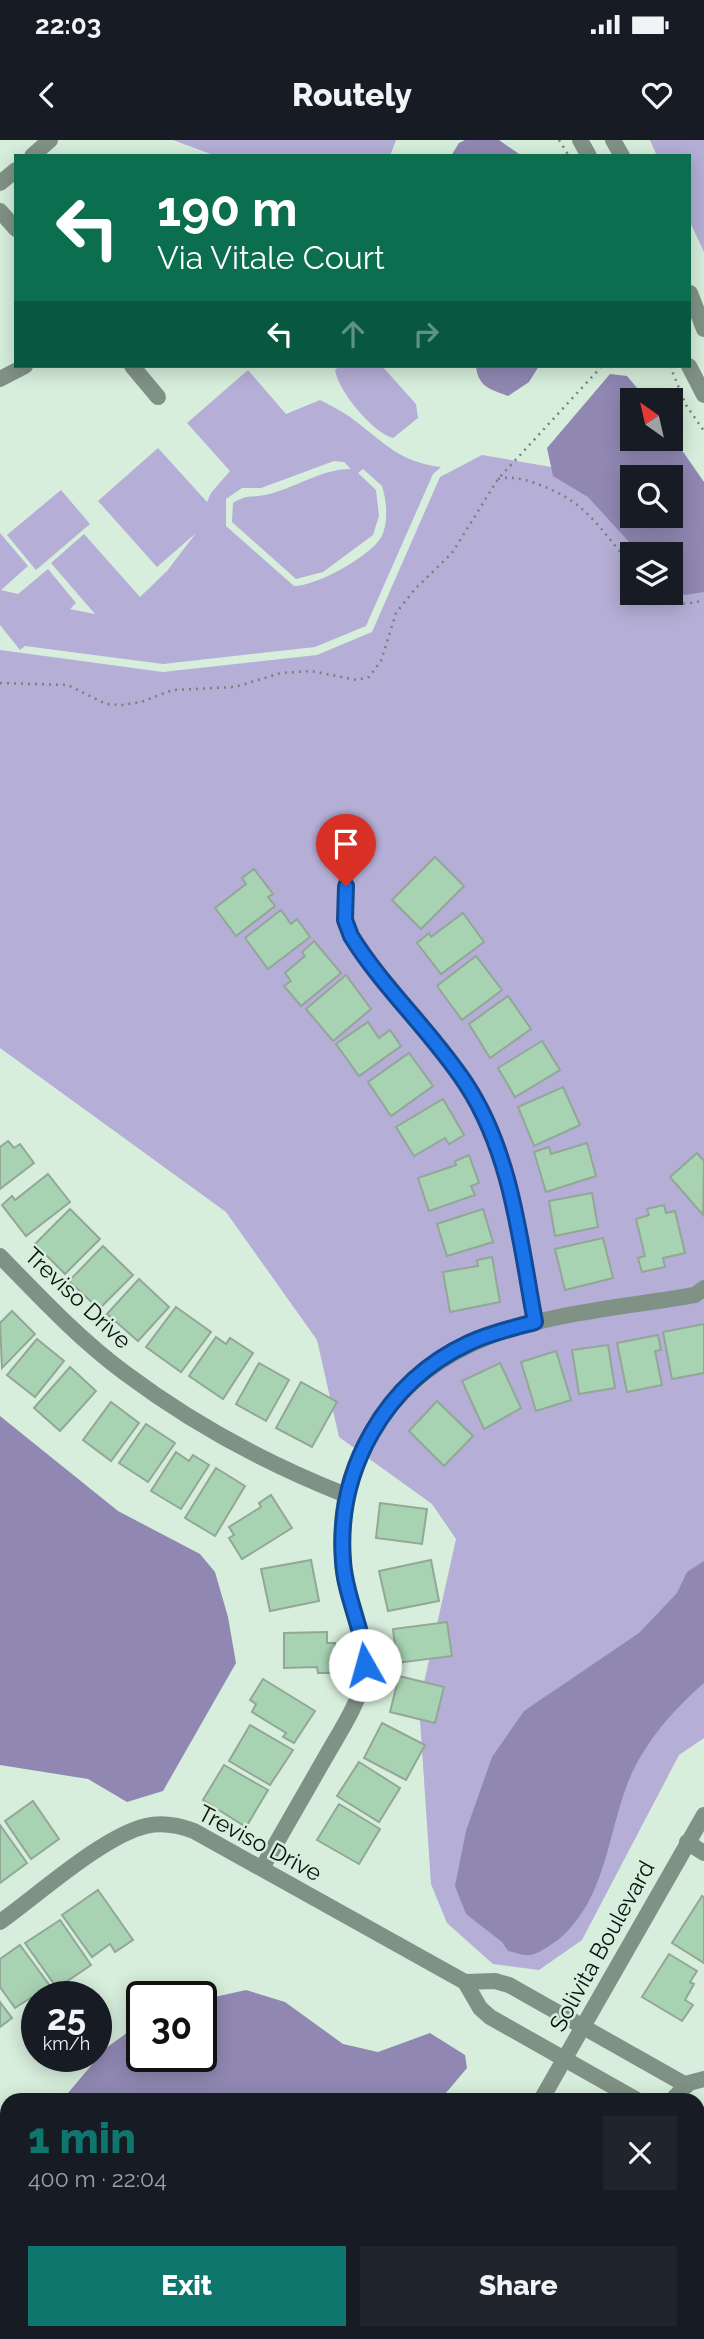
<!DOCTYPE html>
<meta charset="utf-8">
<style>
body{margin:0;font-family:Raleway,sans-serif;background:#20242c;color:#f1f3f6;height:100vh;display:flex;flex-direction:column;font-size:26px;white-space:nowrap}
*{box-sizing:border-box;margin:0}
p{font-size:23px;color:#9ea1a6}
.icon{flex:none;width:38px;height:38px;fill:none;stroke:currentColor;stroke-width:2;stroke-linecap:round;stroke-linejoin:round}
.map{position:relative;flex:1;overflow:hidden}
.details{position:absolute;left:0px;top:1953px;width:705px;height:247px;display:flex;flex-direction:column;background:#171b24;border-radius:21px 21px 0 0;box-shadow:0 4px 18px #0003}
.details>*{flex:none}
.banner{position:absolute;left:14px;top:14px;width:677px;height:214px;border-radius:0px;box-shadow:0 4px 18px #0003;background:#0b6e4f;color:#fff;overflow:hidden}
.needle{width:46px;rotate:326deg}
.fabs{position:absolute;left:620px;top:248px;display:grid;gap:14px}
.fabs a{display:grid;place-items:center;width:63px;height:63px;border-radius:0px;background:#171b24;box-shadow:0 4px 18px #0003;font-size:35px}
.speed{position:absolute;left:21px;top:1841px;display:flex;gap:14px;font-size:35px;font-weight:700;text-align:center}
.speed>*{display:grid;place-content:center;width:91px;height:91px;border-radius:50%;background:#171b24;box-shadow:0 4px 18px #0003;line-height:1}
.speed small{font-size:18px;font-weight:400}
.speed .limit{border:4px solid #111;border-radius:10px;background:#fff;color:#111}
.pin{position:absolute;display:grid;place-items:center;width:60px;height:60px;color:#fff;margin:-72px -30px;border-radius:50% 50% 50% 0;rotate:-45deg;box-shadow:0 0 7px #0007}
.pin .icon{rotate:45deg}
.me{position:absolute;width:77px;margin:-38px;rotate:353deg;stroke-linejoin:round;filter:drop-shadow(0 0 5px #0008)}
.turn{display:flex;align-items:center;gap:24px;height:147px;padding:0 28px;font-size:32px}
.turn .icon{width:91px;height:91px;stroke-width:2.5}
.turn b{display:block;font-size:49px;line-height:60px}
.lanes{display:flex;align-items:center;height:66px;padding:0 28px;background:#0003;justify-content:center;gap:35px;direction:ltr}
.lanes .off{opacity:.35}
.round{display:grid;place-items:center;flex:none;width:74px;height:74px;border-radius:0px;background:#20242c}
.headline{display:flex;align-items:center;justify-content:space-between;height:119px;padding:0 28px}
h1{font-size:42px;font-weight:800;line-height:52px;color:#0f766e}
.action{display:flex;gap:14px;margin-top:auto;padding:14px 28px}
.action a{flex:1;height:80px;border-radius:0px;background:#0f766e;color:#fff;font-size:28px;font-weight:800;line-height:80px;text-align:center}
.action a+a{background:#20242c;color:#f1f3f6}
.status{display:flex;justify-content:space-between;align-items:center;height:49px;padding:0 35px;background:#171b24;direction:ltr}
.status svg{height:19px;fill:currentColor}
header{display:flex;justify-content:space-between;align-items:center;height:91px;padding:0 28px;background:#171b24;font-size:32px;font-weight:800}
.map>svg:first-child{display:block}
</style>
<div class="status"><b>22:03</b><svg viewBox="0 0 49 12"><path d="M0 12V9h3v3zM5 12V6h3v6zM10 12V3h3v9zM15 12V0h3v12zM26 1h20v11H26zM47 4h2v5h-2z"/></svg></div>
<header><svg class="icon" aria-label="back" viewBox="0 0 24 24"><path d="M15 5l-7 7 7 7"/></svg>Routely<svg class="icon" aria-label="heart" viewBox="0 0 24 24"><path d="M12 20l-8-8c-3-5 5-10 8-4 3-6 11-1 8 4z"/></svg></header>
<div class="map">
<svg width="704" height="2199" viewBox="0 0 704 2199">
<rect width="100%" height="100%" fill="#d7eedc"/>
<g fill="#b5aed6" fill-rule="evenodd">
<path d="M173 0H396L390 16H216Z"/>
<path d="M650 0H704V112L690 82V16H657Z"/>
<path d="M340 226H382L416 264 418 278 393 298C373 293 338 251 335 230Z"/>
<path d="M248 230 286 274 320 260C331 266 344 272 354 280 385 303 399 322 441 327L433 334 366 486 315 507 163 524 25 506 20 510 0 485V393L28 426 1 450 18 454 48 429 76 463 70 469 95 474 51 423 84 394 140 457 167 431 196 393 157 427 98 361 158 308 207 362 211 353 230 331 187 283ZM334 321 344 322 351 329C320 329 294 349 265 355 250 358 247 354 233 363L232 382 296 439 323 432 373 395 379 376 376 350 358 333 363 329 382 346C387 361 389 385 380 399 367 418 316 446 294 446L226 386V359L242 348H261Z"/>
<path d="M482 315 551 327 596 358 648 415H632V453H670V440L704 448V1598L679 1615 582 1800 539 1830 493 1824 447 1783 431 1744 419 1565 456 1399 432 1364 339 1297 317 1200 226 1072 0 908V510L163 532 317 515 372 492 440 337Z"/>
<path d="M61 350 90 384 36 430 7 395Z"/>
</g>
<g fill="#9088b3" fill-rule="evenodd">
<path d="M465 0H499L522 16H451L459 3Z"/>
<path d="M476 226H539L529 242 508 256C490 249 478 247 476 226Z"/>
<path d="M610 234 627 236 648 261H632V299H670V293L704 342V452L684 455 670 445V415H641L588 357 553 336 547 308ZM632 338H670V376H632Z"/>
<path d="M0 1276 118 1371 200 1414 215 1432 228 1477 236 1523 163 1651 127 1662 88 1639 0 1625Z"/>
<path d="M704 1421V1543C672 1571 642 1605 627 1645 607 1698 605 1761 558 1800 550 1805 539 1814 530 1815 523 1816 515 1812 508 1811L502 1802 466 1774 455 1746 466 1691 492 1617 524 1571 639 1493 677 1453 687 1432Z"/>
<path d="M246 1850 285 1862 343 1904 378 1912 430 1893 465 1915 467 1928 440 1960H62L106 1908 142 1882V1916H201V1860Z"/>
</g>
<g fill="#a8d3b3" stroke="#92a797" stroke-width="2">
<path d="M435 717 464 746 421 789 392 760Z"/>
<path d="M254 729 273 754 268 757 275 766 236 796 215 768 246 744 242 738Z"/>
<path d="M281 770 291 784 297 779 310 797 268 829 245 798Z"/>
<path d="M463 773 484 802 441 834 417 803 429 793 431 797Z"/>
<path d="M314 801 341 833 301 866 284 846 291 841 285 833 305 816 302 812Z"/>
<path d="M476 816 502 850 462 880 437 846Z"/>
<path d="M346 835 371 869 333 901 306 869Z"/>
<path d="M508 856 531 889 490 918 469 884Z"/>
<path d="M368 882 379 898 390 890 401 906 359 936 336 904Z"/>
<path d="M542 901 560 930 515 957 498 928Z"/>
<path d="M409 913 433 946 391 976 368 942Z"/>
<path d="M563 947 580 985 534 1006 518 967Z"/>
<path d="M443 959 464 995 449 1004 445 998 414 1016 396 987Z"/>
<path d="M8 1001 14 1008 20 1004 34 1023 0 1049V1007Z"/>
<path d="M587 1003 596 1036 546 1052 534 1012 549 1007 551 1014Z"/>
<path d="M697 1013 704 1021 703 1075 670 1037Z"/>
<path d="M469 1015 479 1043 471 1046 475 1055 429 1071 418 1038 456 1025 455 1021Z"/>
<path d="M48 1034 70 1062 26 1096 2 1065 12 1056 15 1060Z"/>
<path d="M592 1053 598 1087 555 1096 549 1061Z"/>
<path d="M664 1065 666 1073 675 1071 685 1113 663 1118 665 1127 642 1132 638 1118 645 1116 636 1079 649 1075 647 1069Z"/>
<path d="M70 1069 100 1099 65 1134 35 1104Z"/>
<path d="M483 1069 493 1102 447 1116 437 1084Z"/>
<path d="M603 1098 613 1138 565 1150 555 1109Z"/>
<path d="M103 1106 133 1135 99 1169 69 1141Z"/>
<path d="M492 1117 500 1162 450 1172 443 1132 478 1126 477 1120Z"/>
<path d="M139 1139 169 1167 138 1201 107 1174Z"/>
<path d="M176 1167 211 1192 181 1232 146 1207Z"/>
<path d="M12 1171 35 1194 2 1228 0 1183Z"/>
<path d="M704 1184V1233L672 1239 663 1192Z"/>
<path d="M658 1195 661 1210 655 1211 662 1245 627 1252 617 1203Z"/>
<path d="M216 1197 226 1204 230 1198 253 1213 223 1259 189 1236Z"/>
<path d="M37 1199 64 1221 35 1257 7 1235Z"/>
<path d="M608 1205 615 1248 579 1254 572 1210Z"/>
<path d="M556 1211 571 1260 536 1271 521 1222Z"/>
<path d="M259 1223 289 1240 266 1281 236 1264Z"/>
<path d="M500 1223 521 1268 484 1289 462 1241Z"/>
<path d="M70 1227 96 1251 60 1291 34 1268Z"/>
<path d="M301 1242 337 1262 312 1307 276 1288Z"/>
<path d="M437 1261 473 1296 444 1326 409 1291Z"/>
<path d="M111 1262 139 1283 111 1321 83 1300Z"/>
<path d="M146 1284 175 1303 148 1342 119 1323Z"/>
<path d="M176 1312 189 1321 193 1315 209 1325 181 1369 151 1351Z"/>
<path d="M216 1328 245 1346 215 1396 185 1378Z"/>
<path d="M271 1355 292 1388 242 1419 229 1398 234 1395 229 1387 261 1367 259 1363Z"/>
<path d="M380 1363 427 1369 422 1404 376 1398Z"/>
<path d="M311 1420 319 1461 270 1471 261 1429Z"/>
<path d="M431 1420 439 1461 388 1471 379 1431Z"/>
<path d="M447 1482 452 1516 397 1523 393 1489Z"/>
<path d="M327 1492V1503H335V1533H318L317 1527 284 1528V1493Z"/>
<path d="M399 1536 444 1547 435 1583 390 1572Z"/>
<path d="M263 1539 315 1571 294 1603 283 1597 286 1593 252 1572 256 1564 250 1560Z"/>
<path d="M382 1583 425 1605 406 1640 364 1618Z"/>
<path d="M250 1585 293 1610 270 1645 229 1621Z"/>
<path d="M359 1622 400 1648 379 1682 337 1656Z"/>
<path d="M224 1625 268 1650 246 1687 203 1660Z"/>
<path d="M33 1661 59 1699 31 1719 5 1681Z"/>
<path d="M339 1664 380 1689 359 1724 317 1700Z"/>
<path d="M0 1685 27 1723 0 1743Z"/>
<path d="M98 1750 133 1800 115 1812 110 1804 92 1817 62 1775Z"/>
<path d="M702 1756 704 1757V1823L672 1803Z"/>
<path d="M60 1780 91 1825 57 1848 25 1803Z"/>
<path d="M20 1805 53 1850 43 1857H37L36 1862 32 1857 15 1868 0 1847V1819Z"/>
<path d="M669 1814 697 1831 690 1842 694 1844 685 1860 693 1865 682 1881 642 1857Z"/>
<path d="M0 1862 12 1878 0 1887Z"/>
<path d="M698 2058 704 2061V2112L701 2117 698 2115Z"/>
<path d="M698 2143 704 2147V2190L698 2189Z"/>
<path d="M43 2193H96V2199H44Z"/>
<path d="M106 2193H162V2199H107Z"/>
<path d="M230 2193H254L264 2195 263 2199H229Z"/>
<path d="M287 2193H306L305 2199H268L269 2194Z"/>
<path d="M416 2193H446L449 2199H403Z"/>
<path d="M512 2193H531L540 2199H508Z"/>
</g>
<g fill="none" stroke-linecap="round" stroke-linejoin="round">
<g stroke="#758478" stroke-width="2.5" stroke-dasharray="2 5" stroke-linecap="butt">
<path d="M559 0 569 16"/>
<path d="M670 226 686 265 704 291"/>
<path d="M498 339C511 336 522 339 535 343 588 362 597 386 632 426"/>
<path d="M658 453C672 466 687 465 704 460"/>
<path d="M0 543 68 545 106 564 122 565 141 562 173 550 235 547 281 533 311 531 357 540 369 537 381 521 396 473 415 449 452 413 498 339 602 226"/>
</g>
<g stroke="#809285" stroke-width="16">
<path d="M580 0 589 16"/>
<path d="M613 0 622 16"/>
<path d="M32 16 50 0"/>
<path d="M0 43 16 30"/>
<path d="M0 71 16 89"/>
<path d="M690 153 704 189"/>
<path d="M132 226 158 257"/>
<path d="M689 226 704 255"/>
<path d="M0 239 25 226"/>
<path d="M346 746 345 780 351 796C383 849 432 892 466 944 512 1014 520 1102 535 1182"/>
<path d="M0 1116C40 1157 79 1199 125 1233 193 1284 267 1324 346 1355"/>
<path d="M687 1702 704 1713"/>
<path d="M262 1728C283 1691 304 1655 325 1618 339 1593 358 1566 364 1537 369 1505 355 1479 347 1450 341 1430 341 1407 342 1387 343 1354 355 1319 372 1292 442 1176 575 1176 695 1155L704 1148"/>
<path d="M0 1782C38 1755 103 1696 146 1686 163 1682 178 1685 194 1691L465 1842 495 1841 509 1845 686 1945"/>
<path d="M465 1842 480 1868 490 1877 637 1960"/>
<path d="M541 1960 704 1675"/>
<path d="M672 1960 689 1943 704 1939"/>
<path d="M698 2026 704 2029"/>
<path d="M0 2136 7 2135"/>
<path d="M370 2193 372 2199"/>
<path d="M614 2193 625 2199"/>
<path d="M5 2199 7 2173"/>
<path d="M198 2199 199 2193"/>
</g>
</g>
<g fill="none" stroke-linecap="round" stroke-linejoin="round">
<g stroke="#114b97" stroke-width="18">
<path id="route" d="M346 746 345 780 351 796C383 848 432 892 466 944 512 1014 520 1102 535 1182 513 1188 490 1193 469 1203 385 1242 336 1330 343 1421 345 1457 364 1489 365 1525"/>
</g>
<use href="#route" stroke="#1a73e8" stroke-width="12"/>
</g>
<g text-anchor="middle" stroke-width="5" stroke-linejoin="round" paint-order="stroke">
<g font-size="23" fill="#09100b" stroke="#d7eedc">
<text transform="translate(78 1158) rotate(43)" y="8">Treviso Drive</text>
<text transform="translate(260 1703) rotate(28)" y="8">Treviso Drive</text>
<text transform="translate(602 1806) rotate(-61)" y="8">Solivita Boulevard</text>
</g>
</g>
</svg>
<div class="fabs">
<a><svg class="needle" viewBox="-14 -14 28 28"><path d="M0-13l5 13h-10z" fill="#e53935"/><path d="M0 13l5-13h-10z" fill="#9ea1a6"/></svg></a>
<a><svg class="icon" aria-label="search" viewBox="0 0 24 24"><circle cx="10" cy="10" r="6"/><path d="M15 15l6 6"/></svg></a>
<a><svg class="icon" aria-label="layers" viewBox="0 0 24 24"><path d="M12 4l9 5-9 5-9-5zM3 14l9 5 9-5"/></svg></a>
</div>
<div class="speed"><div>25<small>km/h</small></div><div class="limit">30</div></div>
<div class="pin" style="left:346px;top:746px;background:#d93025"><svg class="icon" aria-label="arrive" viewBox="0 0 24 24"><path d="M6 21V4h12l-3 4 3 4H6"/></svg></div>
<svg class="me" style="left:365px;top:1525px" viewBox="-20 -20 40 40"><circle r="19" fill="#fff"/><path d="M0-13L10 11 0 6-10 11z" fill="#1a73e8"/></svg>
<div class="banner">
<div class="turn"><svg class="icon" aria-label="left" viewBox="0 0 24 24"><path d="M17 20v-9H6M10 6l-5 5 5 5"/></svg><div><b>190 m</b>Via Vitale Court</div></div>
<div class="lanes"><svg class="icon" aria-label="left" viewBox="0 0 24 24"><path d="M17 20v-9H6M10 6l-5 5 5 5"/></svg><svg class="icon off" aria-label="ahead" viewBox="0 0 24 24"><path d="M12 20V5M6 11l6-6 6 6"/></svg><svg class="icon off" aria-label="right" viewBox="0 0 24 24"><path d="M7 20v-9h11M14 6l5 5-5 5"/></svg></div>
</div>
<section class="details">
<div class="headline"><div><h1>1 min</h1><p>400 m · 22:04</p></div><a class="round"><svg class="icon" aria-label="close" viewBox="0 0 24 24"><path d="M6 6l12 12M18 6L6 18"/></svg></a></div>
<div class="action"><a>Exit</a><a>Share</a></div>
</section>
</div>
